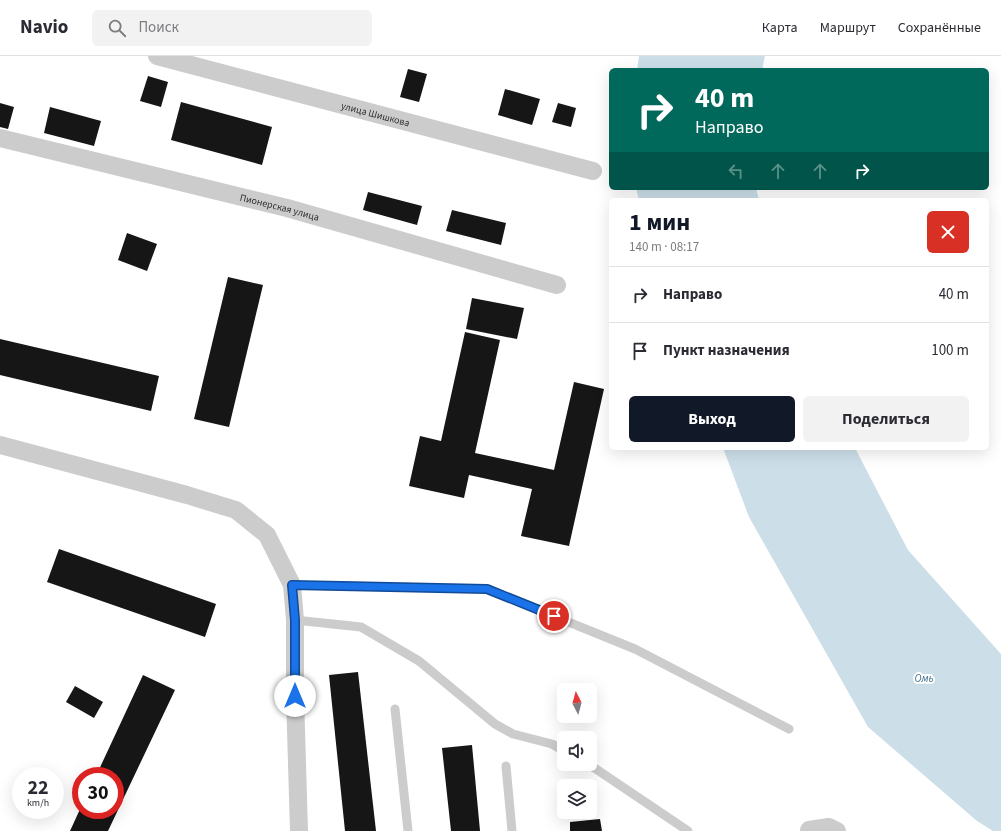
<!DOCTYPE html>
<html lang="ru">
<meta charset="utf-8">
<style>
body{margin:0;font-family:"Source Sans 3",sans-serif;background:#f2f2f3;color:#2b2b33;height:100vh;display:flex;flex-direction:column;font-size:15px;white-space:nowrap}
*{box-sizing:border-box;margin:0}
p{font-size:13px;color:#7c7c81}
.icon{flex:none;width:22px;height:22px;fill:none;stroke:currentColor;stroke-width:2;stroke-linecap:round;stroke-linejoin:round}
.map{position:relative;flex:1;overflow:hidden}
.drawer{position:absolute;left:609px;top:142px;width:380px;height:252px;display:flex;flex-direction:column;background:#fff;border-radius:6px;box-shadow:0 4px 16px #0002}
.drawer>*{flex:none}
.guide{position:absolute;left:609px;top:12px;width:380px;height:122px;border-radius:6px;box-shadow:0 4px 16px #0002;background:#00695c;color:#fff;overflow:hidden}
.needle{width:26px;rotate:354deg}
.fabs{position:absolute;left:557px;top:627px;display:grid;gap:8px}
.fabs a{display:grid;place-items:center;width:40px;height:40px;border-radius:6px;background:#fff;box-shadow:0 4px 16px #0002;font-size:20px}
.speed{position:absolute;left:12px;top:711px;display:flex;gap:8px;font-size:20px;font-weight:700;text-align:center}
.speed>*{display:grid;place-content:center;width:52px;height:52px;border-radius:50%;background:#fff;box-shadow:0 4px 16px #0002;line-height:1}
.speed small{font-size:10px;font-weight:400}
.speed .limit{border:6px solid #d22;background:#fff;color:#111}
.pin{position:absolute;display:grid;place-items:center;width:34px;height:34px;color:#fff;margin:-17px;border:2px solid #fff;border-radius:50%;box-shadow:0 1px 4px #0007}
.me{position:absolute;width:44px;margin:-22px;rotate:0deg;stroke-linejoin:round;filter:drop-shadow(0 0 3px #0008)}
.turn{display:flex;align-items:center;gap:14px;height:84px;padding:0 20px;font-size:18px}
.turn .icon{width:52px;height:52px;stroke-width:2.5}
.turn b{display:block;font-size:28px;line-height:34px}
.lanes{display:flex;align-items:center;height:38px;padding:0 20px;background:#0003;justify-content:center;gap:20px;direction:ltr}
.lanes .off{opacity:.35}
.round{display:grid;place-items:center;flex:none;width:42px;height:42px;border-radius:6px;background:#f2f2f3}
.overview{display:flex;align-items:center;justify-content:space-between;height:68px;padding:0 20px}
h1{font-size:24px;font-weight:700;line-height:30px;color:#111827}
.primary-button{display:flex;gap:8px;margin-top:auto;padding:8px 20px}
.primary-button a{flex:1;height:46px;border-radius:6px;background:#111827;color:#fff;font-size:16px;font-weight:700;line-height:46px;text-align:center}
.primary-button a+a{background:#f2f2f3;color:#2b2b33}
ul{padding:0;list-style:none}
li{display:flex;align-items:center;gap:12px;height:56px;padding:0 20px;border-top:1px solid #e1e1e2}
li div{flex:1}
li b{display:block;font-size:15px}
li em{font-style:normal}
header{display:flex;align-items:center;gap:24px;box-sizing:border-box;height:56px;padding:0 20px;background:#fff;border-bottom:1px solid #e1e1e2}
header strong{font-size:19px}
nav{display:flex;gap:22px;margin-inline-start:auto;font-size:14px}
.search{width:280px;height:36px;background:#f2f2f3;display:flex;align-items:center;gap:10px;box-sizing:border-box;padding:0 14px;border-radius:6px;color:#7c7c81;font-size:15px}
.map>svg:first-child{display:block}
</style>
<header>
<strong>Navio</strong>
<div class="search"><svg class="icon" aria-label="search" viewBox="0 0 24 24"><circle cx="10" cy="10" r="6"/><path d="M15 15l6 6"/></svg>Поиск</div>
<nav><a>Карта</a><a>Маршрут</a><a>Сохранённые</a></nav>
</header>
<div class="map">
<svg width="1001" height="775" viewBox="0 0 1001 775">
<rect width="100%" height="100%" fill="#fff"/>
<g fill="#ccdfe9">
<path d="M639 0H765L762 14H637Z"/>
<path d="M636 132H756L759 144H639Z"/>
<path d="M723 392H855L908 494 1001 598V775H993L977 765 868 671 749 461Z"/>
</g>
<g fill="#161616">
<path d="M408 13 427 18 419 46 400 41Z"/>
<path d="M148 20 168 26 161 51 140 45Z"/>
<path d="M505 33 540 43 532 69 498 59Z"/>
<path d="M181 46 272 71 262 109 171 84Z"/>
<path d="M0 47 14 51 8 73 0 71Z"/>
<path d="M558 47 576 52 571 71 552 66Z"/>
<path d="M50 51 101 65 94 90 44 77Z"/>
<path d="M368 136 422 150 417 169 363 154Z"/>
<path d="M452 154 506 167 501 189 446 175Z"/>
<path d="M127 177 157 188 147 215 118 204Z"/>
<path d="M228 221 263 229 229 371 194 363Z"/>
<path d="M472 242 524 252 517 283 466 273Z"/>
<path d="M465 276 500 284 475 397 554 414 574 326 604 333 569 490 521 480 532 433 469 419 464 442 409 430 420 380 441 385Z"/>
<path d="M0 283 159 320 151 355 0 319Z"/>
<path d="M59 493 216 548 205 581 47 526Z"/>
<path d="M358 616 376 775H345L329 619Z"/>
<path d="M143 619 175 634 108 775H70L81 751V754H115V720H96Z"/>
<path d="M75 630 103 646 94 662 66 646Z"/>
<path d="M472 689 480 775H451L442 692Z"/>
<path d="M600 763 602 775H570V766Z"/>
</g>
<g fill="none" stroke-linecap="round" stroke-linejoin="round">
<g stroke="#ccc" stroke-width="9">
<path d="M292 529 487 533 635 593 789 673"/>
<path d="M295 564 361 571 419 605 495 668 513 678 552 688 564 695"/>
<path d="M395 653 408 775"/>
<path d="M587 708 596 713 688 775"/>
<path d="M506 710 512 775"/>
</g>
<g stroke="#ccc" stroke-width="18">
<path id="s1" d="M157 0 593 115"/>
<path id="s2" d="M0 82 287 152 557 229"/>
<path d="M0 389 187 439 236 454 267 479 292 529 295 564V640L299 775"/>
<path d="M809 775V774L829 771 837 775"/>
</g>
</g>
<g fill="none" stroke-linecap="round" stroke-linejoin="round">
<g stroke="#114b97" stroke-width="10">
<path id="route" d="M295 640V564L292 529 487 533 554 560"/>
</g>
<use href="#route" stroke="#1a73e8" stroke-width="7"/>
</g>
<g text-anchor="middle" stroke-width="4" stroke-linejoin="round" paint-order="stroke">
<g font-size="10" fill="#2f2f2f" stroke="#fff">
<text dy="4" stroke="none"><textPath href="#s1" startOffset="226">улица Шишкова</textPath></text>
<text dy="4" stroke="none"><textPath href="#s2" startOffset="288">Пионерская улица</textPath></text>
</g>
<g font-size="11" font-style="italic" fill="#44718a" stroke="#fff">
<text x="924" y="626">Омь</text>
</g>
</g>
</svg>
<div class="fabs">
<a><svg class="needle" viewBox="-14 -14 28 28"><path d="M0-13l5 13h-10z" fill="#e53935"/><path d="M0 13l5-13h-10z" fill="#7c7c81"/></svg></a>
<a><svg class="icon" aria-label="sound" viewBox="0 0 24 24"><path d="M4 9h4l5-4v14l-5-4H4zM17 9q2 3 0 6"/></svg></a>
<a><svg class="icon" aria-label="layers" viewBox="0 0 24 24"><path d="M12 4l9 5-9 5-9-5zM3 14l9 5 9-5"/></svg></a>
</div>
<div class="speed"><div>22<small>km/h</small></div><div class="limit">30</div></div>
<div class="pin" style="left:554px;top:560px;background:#d93025"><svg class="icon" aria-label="arrive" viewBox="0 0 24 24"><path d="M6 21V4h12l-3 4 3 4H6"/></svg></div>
<svg class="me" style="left:295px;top:640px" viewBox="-20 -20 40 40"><circle r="19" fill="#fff"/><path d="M0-13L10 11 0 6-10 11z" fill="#1a73e8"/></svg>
<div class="guide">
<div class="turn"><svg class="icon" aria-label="right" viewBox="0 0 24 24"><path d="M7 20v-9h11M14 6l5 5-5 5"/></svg><div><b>40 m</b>Направо</div></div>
<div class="lanes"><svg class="icon off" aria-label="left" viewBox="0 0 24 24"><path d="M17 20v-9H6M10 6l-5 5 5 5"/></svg><svg class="icon off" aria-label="ahead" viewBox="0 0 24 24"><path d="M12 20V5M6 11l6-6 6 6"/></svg><svg class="icon off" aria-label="ahead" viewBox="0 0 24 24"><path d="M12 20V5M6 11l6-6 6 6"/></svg><svg class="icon" aria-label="right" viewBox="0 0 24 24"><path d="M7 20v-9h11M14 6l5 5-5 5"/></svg></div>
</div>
<section class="drawer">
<div class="overview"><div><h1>1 мин</h1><p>140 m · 08:17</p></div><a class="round" style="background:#d93025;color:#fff"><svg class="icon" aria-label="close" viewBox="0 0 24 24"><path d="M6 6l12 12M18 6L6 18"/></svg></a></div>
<ul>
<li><svg class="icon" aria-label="right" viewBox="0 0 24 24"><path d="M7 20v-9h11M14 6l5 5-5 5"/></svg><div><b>Направо</b></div><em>40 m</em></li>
<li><svg class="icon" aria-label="arrive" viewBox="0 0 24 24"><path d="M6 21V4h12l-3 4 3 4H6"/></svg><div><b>Пункт назначения</b></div><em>100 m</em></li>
</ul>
<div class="primary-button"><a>Выход</a><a>Поделиться</a></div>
</section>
</div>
